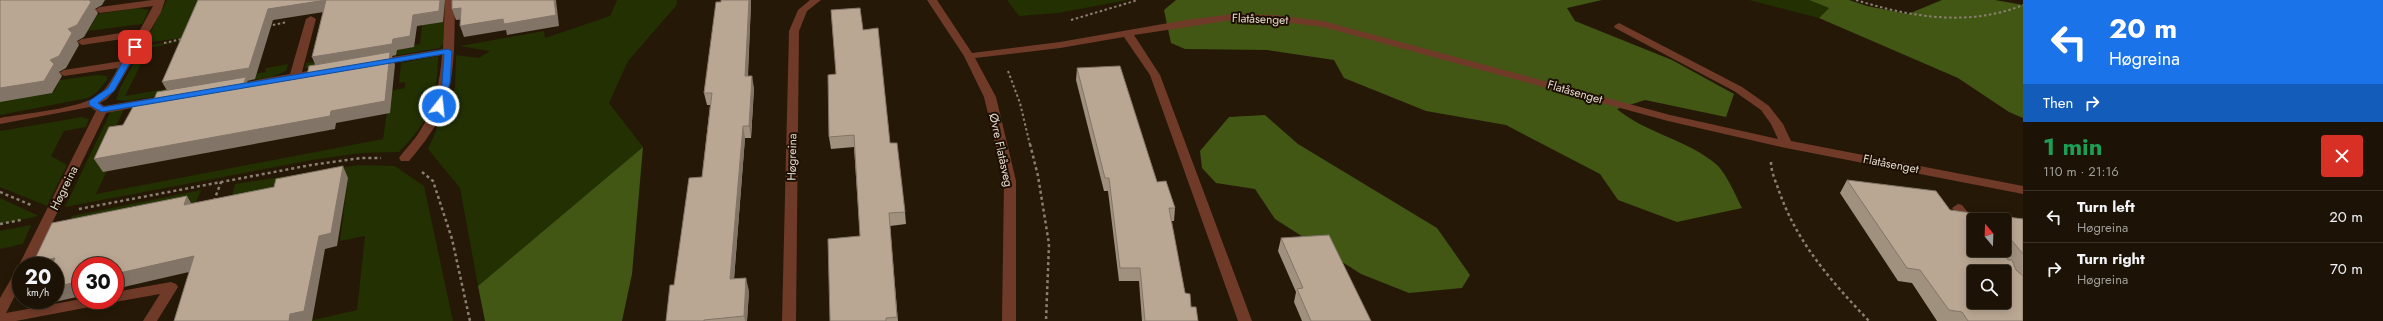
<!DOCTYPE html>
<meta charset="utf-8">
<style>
body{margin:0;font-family:Jost,sans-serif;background:#292013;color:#f1f3f6;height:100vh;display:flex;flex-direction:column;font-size:15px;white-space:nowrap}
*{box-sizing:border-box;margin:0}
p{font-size:13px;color:#a09e9a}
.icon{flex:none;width:22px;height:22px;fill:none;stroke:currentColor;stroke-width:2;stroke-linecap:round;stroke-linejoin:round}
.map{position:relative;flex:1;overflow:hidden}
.drawer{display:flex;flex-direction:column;background:#1c1205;width:360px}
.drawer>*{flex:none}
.guide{background:#1a73e8;color:#fff;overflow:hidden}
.needle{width:26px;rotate:341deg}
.fabs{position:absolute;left:1967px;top:213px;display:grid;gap:8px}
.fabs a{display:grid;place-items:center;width:44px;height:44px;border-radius:4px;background:#1c1205;box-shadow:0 2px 10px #0003,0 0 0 1px #3a3227;font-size:20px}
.speed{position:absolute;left:12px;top:257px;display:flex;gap:8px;font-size:20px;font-weight:700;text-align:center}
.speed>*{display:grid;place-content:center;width:52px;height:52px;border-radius:50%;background:#1c1205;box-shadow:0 2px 10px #0003,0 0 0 1px #3a3227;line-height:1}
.speed small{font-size:10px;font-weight:400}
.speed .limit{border:6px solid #d22;background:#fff;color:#111}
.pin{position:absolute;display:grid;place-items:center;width:34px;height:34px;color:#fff;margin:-17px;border-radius:8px;box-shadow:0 2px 6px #0006}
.me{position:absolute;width:44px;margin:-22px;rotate:16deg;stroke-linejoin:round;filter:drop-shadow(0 0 3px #0008)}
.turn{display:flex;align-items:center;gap:14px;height:84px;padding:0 20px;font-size:18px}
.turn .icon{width:52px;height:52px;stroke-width:2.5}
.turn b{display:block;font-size:28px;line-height:34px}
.then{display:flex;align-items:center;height:38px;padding:0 20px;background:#0003;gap:8px;font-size:15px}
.round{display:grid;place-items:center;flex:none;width:42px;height:42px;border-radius:4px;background:#292013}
.headline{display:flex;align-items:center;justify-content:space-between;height:68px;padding:0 20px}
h1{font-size:24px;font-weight:700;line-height:30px;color:#1e9e55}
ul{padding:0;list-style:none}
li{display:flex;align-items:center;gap:12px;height:52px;padding:0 20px;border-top:1px solid #3a3227}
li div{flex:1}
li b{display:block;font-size:15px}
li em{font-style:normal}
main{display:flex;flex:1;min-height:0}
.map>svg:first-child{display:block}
</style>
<main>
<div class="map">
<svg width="2023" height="321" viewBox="0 0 2023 321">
<rect width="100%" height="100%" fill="#251807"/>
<g fill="#223002">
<path d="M167 0H206L188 37 145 43Z"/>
<path d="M441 0H445L443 44 440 48 313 70 305 68 306 63 420 44 422 24Z"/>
<path d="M617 0H677L676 6 628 61 609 103 643 147 478 286 460 188 428 149 455 87 456 55 479 58 490 51 460 46 544 31 545 38 610 16Z"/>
<path d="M1007 0H1127L1059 13 1019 16Z"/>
<path d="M1749 0H1809L1829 8 1819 18Z"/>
<path d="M136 8 149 10 142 24 88 31 98 14Z"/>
<path d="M192 39 149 48 125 96 265 72 266 68 288 64 286 71 272 77 128 101 116 100 120 88 143 46Z"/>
<path d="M438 56C437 99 430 121 399 152L361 153 312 160 65 207 111 111 124 109 105 151 117 149 96 194 383 139 390 91 405 88V82L399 83 401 63Z"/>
<path d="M96 75 107 76V80L97 92 88 98 0 115V101L54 92 60 80Z"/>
<path d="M82 117 89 119 86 127 64 131 51 156 67 165 47 206 0 187V131Z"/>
<path d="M359 165 395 166 424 186 453 321H309L357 310 365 236 340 241 348 177 231 199 235 184Z"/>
<path d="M201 190 194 208 63 235 72 216Z"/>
<path d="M0 198 39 216 0 224Z"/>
<path d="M31 225 23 244 0 249V231Z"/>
</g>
<g fill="#415713">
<path d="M1176 0H1602L1567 8 1575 21 1672 60 1734 94 1726 117 1645 100 1617 109C1647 134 1687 139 1717 165 1726 173 1736 196 1742 208L1677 222 1618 200 1600 174 1506 125 1426 111 1344 78 1334 60 1267 50 1185 49 1171 43 1164 10Z"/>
<path d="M1809 0H1849L1867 6 1908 14 1942 0H1995L2023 5V118L2009 112 1958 78 1819 18 1829 8Z"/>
<path d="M1265 115 1298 144 1437 228 1470 275 1462 288 1409 293 1361 274 1275 219 1255 189 1216 183 1202 168 1200 151 1229 117Z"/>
<path d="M643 147 632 274 622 321H485L478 286Z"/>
</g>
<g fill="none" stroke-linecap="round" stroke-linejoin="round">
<g stroke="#8a7f71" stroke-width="2" stroke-dasharray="2.5 2.5" stroke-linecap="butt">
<path d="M1856 0C1910 17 1969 27 2023 5"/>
<path d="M1071 20 1138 0"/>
<path d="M268 26 287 22"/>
<path d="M164 43 182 39"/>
<path d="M1008 71 1020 103 1030 145"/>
</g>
<g stroke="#8a7f71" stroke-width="2.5" stroke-dasharray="3 3" stroke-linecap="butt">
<path d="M1030 144 1038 176 1049 244 1046 321"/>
<path d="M1771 162C1771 172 1776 182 1779 191 1797 243 1832 282 1869 321"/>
<path d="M422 172 433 181 452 239 470 321"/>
<path d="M0 192 31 205"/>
<path d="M214 201 221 182"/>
<path d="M79 209 311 165 361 158H381"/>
<path d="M0 224 21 220"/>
</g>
<g fill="#703a29" fill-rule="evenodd">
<path d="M152 0H165L161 12 116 89 107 99 100 103 104 106 169 95 175 98 169 101 106 113 31 266H21V284L6 313 81 299 107 300 105 303 100 305 16 321H0V298L18 267 96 111 90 107 0 124V118C25 113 82 109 100 94 108 87 113 77 118 68L64 76 59 73 64 70 122 61 136 37 82 45 77 42 82 39 140 30 153 6 100 13 95 10 100 7Z"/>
<path d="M445 0H455C454 40 457 84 438 121 430 135 420 148 409 161H401L399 158C405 149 414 141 420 131 435 108 440 82 442 55L379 65 374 62 379 59 443 49Z"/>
<path d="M810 0H821L807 11 799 31 796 321H782L789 31 798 10Z"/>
<path d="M927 0H937L972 53 1060 42 1186 20 1233 14 1275 15 1323 21 1670 115 1778 139 1771 124 1761 110 1734 91 1615 28 1614 26 1619 23 1742 87 1769 106 1783 124 1791 141 2023 186V194L1786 148 1668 121 1323 27 1275 21 1233 20 1134 35 1160 75 1252 321H1238L1150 75 1124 37 1060 48 975 58 996 97 1016 181V321H1002L1004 181 984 97 964 56Z"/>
<path d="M311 16 316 19 302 72 323 68 328 71 327 73 233 90 229 89 228 87 229 85 290 74 306 19Z"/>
<path d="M1958 204 1962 205 1974 220V233L1969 232 1952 208Z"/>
<path d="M171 282 176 284 178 287 157 321H143L160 294 115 302 110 300H115V292Z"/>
</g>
</g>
<g fill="#a0907e">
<path d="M751 3 748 76 754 88 751 138H745L734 279 749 291 747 321H666L674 285 702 177 710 105H707L704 93Z"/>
<path d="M863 30 905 212 906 224 890 226 898 321H830L860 236 854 147 831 149 829 137 836 74Z"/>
<path d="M1077 68 1157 182 1175 208 1174 221H1171L1185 293 1198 321H1142L1139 281H1119L1108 191H1104L1076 80Z"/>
<path d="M1847 180 1974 250H2004V220H1981L1984 214 2023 219V321H1937L1912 283 1898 281 1840 193Z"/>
<path d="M1281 238 1371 321H1302L1294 302 1296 292 1278 251Z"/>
</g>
<g fill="#827567">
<path d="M88 0H105L102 5 95 9 98 13 84 37 77 41 79 45 66 68 59 72 62 76 52 93 0 102V88L50 60 68 29Z"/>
<path d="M326 0 330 11 273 20 255 79 247 81 252 89 169 94 162 82 268 9Z"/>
<path d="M440 0H445L443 22 417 26 414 47 397 50 396 55 392 56 395 65 390 113 336 123 335 129 103 172 94 159 331 111 317 69 312 57 393 39 413 15Z"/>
<path d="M554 0H556L559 26 507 35 506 30 464 37 460 26 503 19Z"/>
<path d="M749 0H751V3L747 88 745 76Z"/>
<path d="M461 8 464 19 456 20 452 9Z"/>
<path d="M752 76 754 88 751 138 749 126Z"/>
<path d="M743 126 745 138 733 292 730 279Z"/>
<path d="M343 166 348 178 337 246 325 249 312 321H289L290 314Z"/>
<path d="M187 196 194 208 184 205Z"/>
<path d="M194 256 202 269 115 289V274Z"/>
<path d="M55 258V266H36L33 263Z"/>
<path d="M746 278 749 291 747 321H745L744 316Z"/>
<path d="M81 281V296L50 303 48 300H55V287Z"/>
</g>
<g fill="#baa793" stroke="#827567" fill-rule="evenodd">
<path d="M0 0H89L91 2 77 25 68 29 72 33 59 56 50 60 54 64 44 81 0 88Z"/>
<path d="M198 0H440L439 11 413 15 410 36 393 39 392 44 312 57 326 0 268 9 249 68 162 82Z"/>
<path d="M452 0H554L556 15 504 24 503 19 460 26 461 8 452 9Z"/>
<path d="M721 0H749L745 76H752L749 126H743L730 279 746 278 744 316 704 320V321H666L670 285H674L689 178 702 177 712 93H704L716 2H721Z"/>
<path d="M860 8 863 30 878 28 890 143H897L905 212 889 213 897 317 886 318V321H830L828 239 860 236 854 135 829 137 828 75 836 74 831 10Z"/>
<path d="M390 52 385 101 331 111 330 116 94 159 109 127 123 125 134 105 153 102 157 92 246 77 243 86 307 75 309 66Z"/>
<path d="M1120 66 1157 182 1166 181 1175 208H1169L1185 293 1190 294 1191 307H1196L1198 321H1145L1140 268H1120L1109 178H1105L1077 68Z"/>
<path d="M343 166 331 233 319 236 304 311 290 314 289 321H174L194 256 115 274V266H81V281L55 287V266H52L55 258 33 263 52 223 187 196 184 205 274 187 276 179Z"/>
<path d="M1847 180 1936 191 1950 210 1972 213 1977 220H1974V250H2002L2008 260H2012L2016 270 2023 276V321H1968L1962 312 1949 310 1920 270 1907 268ZM1974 272H2004V302H1974Z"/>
<path d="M1984 214 2023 219V254L2008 236H2004V220H1983Z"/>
<path d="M1329 235 1371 321H1311L1297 289 1303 288 1281 238Z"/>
</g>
<path fill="#1a73e8" stroke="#114b97" d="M135 45 139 47 114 91 98 103 103 107 448 49 452 51 450 83 443 106 436 108 442 83 444 54 102 112 89 105V101L108 88 131 47Z"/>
<g text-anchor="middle" stroke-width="4" stroke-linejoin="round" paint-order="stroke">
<g font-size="12" fill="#e2d8cd" stroke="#1c0f01">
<text transform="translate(1260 19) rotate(2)" y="4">Flatåsenget</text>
<text transform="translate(1575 92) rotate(16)" y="4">Flatåsenget</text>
<text transform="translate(1001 150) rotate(78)" y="4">Øvre Flatåsveg</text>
<text transform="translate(792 157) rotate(-89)" y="4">Høgreina</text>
<text transform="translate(1891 164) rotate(11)" y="4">Flatåsenget</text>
<text transform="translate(64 188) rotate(-64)" y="4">Høgreina</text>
</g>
</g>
</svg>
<div class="fabs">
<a><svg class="needle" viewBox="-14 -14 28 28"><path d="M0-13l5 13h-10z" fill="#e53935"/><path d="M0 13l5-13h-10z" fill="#a09e9a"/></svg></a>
<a><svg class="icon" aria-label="search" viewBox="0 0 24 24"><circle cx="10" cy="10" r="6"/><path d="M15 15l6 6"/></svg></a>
</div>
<div class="speed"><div>20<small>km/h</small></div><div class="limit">30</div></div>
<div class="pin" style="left:135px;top:47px;background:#d93025"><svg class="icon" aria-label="arrive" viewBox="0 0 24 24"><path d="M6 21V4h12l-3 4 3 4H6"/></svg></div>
<svg class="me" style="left:439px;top:106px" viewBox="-20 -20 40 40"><circle r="17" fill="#1a73e8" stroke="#fff" stroke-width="3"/><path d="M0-11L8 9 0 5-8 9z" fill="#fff"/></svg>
</div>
<section class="drawer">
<div class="guide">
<div class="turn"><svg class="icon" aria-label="left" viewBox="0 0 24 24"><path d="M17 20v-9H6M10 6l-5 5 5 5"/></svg><div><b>20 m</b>Høgreina</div></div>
<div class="then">Then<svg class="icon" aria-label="right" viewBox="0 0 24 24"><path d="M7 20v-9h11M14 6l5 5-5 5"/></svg></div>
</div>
<div class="headline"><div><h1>1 min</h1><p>110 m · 21:16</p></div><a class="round" style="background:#d93025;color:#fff"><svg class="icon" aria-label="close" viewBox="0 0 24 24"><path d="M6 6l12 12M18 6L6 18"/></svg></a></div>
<ul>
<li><svg class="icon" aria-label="left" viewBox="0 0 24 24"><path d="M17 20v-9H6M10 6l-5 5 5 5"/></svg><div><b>Turn left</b><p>Høgreina</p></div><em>20 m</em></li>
<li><svg class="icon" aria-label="right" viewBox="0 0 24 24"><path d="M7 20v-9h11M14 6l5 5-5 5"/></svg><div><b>Turn right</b><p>Høgreina</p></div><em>70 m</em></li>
</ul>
</section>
</main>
